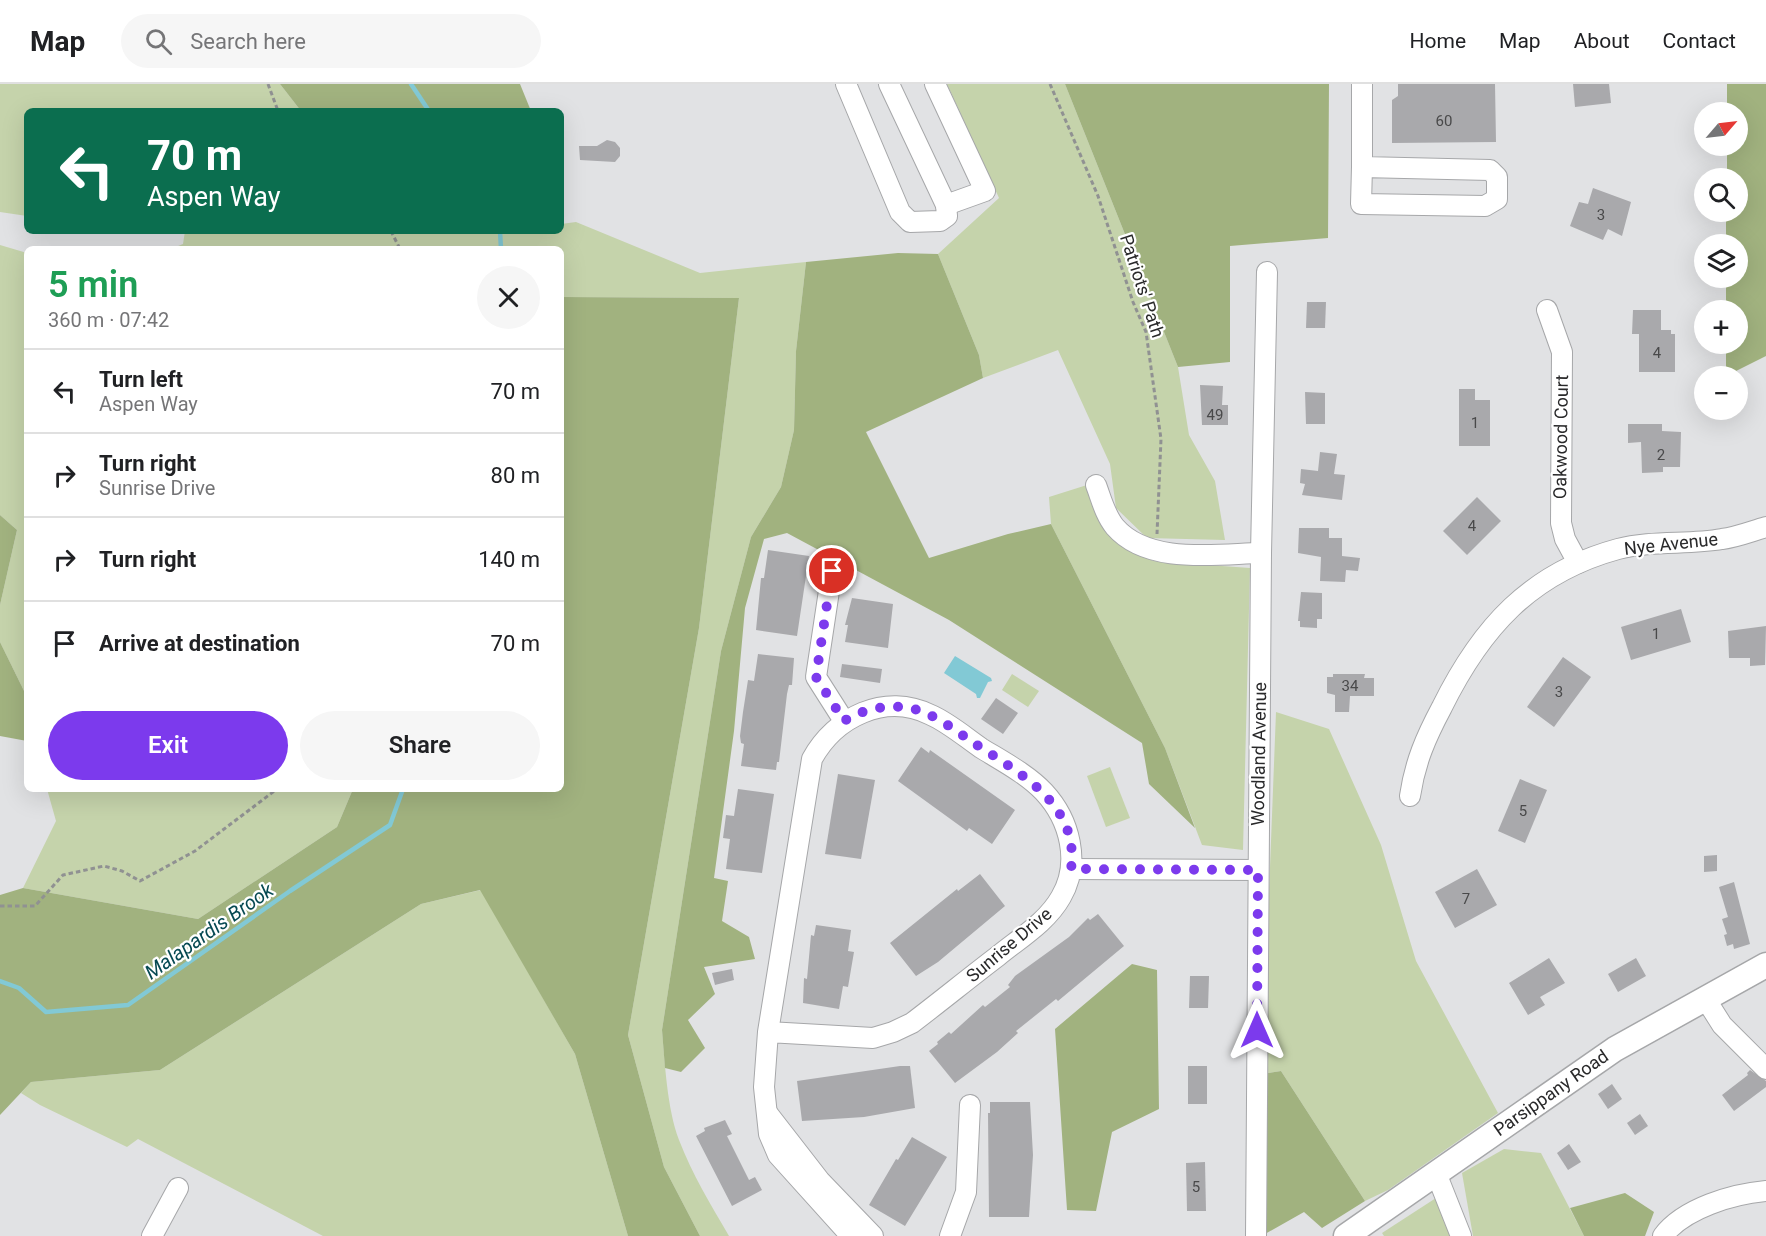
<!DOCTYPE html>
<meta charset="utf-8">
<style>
body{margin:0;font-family:Roboto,sans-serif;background:#f6f6f6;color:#202124;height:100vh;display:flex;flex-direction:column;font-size:22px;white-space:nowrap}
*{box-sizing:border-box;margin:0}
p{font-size:20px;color:#757577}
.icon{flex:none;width:33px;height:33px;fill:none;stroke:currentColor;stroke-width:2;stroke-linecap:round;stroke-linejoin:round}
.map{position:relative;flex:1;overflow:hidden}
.side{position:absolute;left:24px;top:162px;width:540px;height:546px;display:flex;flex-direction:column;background:#fff;border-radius:9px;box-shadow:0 6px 24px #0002}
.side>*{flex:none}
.hud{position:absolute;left:24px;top:24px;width:540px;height:126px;border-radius:9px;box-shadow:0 6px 24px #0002;background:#0b6e4f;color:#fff;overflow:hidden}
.needle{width:39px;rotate:62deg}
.buttons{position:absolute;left:1694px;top:18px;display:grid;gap:12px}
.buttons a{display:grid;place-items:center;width:54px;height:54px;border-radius:50%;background:#fff;box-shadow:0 6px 24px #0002;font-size:30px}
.pin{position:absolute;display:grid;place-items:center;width:51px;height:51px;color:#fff;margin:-26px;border:3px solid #fff;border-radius:50%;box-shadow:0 2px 6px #0007}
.me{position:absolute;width:66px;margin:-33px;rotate:0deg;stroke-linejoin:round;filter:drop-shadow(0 0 4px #0008)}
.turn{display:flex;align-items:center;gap:21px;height:126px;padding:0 24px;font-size:27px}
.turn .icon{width:78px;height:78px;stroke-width:2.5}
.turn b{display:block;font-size:42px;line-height:51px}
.round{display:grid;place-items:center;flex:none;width:63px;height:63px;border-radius:32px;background:#f6f6f6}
.head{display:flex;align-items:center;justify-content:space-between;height:102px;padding:0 24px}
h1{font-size:36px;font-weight:600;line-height:45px;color:#1e9e55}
.button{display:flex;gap:12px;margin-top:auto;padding:12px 24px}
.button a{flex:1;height:69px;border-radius:36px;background:#7c3aed;color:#fff;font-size:24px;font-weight:600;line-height:69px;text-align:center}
.button a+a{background:#f6f6f6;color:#202124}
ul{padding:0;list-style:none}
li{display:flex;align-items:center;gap:18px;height:84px;padding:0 24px;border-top:2px solid #e0e0e0}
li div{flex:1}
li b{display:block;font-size:22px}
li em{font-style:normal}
header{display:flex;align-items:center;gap:36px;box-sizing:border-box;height:84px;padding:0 30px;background:#fff;border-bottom:2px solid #e0e0e0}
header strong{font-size:28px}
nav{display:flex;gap:33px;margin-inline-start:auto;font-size:21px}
.search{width:420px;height:54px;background:#f6f6f6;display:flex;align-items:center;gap:15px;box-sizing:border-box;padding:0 21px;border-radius:33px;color:#757577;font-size:22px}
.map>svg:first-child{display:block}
</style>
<header>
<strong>Map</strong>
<div class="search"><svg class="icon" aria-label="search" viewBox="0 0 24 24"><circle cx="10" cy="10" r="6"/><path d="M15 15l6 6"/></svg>Search here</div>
<nav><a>Home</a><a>Map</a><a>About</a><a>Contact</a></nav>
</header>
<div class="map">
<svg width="1766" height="1152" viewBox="0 0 1766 1152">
<rect width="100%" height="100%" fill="#e1e2e4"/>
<g fill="#c5d3ab">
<path d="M0 0H280L301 27H27V132L0 128Z"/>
<path d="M947 0H1065L1178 283 1189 351 1215 397 1225 456 1147 454 1116 424 1110 380 1058 266 983 294 979 271 938 170 999 114Z"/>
<path d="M576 138 700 189 806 178 796 267 794 346 781 403 751 453 721 567 662 946C665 980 667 1024 679 1056 692 1090 711 1121 729 1152H700L664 1083 628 951 699 544 739 214 561 213V165H171L183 160 185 147H561V140Z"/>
<path d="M0 161 27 169V613L0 558V521L17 446 0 431Z"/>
<path d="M1087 401 1116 453 1153 477 1250 484 1243 766 1202 761 1165 664 1051 440 1049 413Z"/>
<path d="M1012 590 1039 607 1028 623 1002 606Z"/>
<path d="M1276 628 1329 645 1381 761 1416 877 1498 1029 1388 1106 1365 1117 1281 987 1262 990Z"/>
<path d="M1110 683 1130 734 1106 743 1087 692Z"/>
<path d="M47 705H353L337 743 198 835 23 804 56 737Z"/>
<path d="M481 806 575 970 628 1152H323L138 1055 127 1063 40 1021 21 1009 31 998 160 986 421 820Z"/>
<path d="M1504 1065 1541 1069 1584 1152H1473L1462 1089Z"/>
<path d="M1436 1114 1455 1152H1384L1382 1149Z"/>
</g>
<g fill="#a1b27f">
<path d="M280 0H520L531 27H301Z"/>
<path d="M1065 0H1329L1328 154 1230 162V278L1178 283Z"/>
<path d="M1727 0H1766V272L1726 292V260H1737V226H1726V194H1737V160H1726V128H1737V94H1727V62H1737V28H1727Z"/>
<path d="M898 169 938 170 979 271 983 294 866 348 929 474 1008 450 1051 440 1165 664 1195 744 1149 700 1142 659 949 536 787 449 764 455 745 524 734 647 714 794 728 797 722 837 749 853 755 875 704 883 715 910 688 936 705 964 681 988 665 984 662 946 721 567 751 453 781 403 794 346 796 267 806 178Z"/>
<path d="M561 213 739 214 699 544 628 951 664 1083 700 1152H628L575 970 480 806 421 820 160 986 31 998 0 1031V811L23 804 198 835 337 743 353 705H561Z"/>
<path d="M0 431 17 446 0 521Z"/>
<path d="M0 558 27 613V657L0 652Z"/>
<path d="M1132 880 1157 886 1159 1025 1112 1048 1096 1127 1067 1126 1055 945Z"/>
<path d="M1281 987 1365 1117 1322 1144 1304 1128 1265 1150 1262 990Z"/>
<path d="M1625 1109 1654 1128 1645 1152H1584L1570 1124Z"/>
</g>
<path fill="#82c9d5" d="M955 572 991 594 992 597 988 598 980 614H977L976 610 944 589Z"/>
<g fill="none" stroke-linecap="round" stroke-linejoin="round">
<g stroke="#82c9d5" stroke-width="4.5">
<path d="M411 0 429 27"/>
<path d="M500 147 501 165"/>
<path d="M0 897 19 904 46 928 128 921 290 807 390 741 403 705"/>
</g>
</g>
<g fill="#a9a9ac">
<path d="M1398 0H1495L1496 58 1392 59V16L1398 12Z"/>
<path d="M1573 0H1609L1611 19 1575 23Z"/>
<path d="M607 56 615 58 620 64V72L615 78 580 76 579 62H597Z"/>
<path d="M1593 104 1631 118 1622 152 1608 145 1603 156 1570 142 1579 118 1588 120Z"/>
<path d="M1307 218H1326L1325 244H1306Z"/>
<path d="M1633 226H1661V246H1671V250H1675V288H1639V250H1632Z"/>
<path d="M1200 301 1223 302 1222 321H1228V341H1202Z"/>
<path d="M1459 305H1475V316H1490V362H1459Z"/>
<path d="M1305 308 1325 309V340H1306Z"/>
<path d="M1628 340H1662V347L1681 348 1680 383H1663V388L1642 389 1641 358 1628 359Z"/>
<path d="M1320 368 1337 370 1334 390 1345 391 1342 416 1302 411 1305 400 1300 399 1301 385 1318 387Z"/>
<path d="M1477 413 1501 437 1467 471 1443 447Z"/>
<path d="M1299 444H1329V454H1342V472L1360 474 1358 487 1346 486 1345 498 1320 497 1321 473 1298 469Z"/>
<path d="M768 466 809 472 797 552 756 546 761 494H764Z"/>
<path d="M1301 508 1322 509V535H1317V544L1300 543V537H1298Z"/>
<path d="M852 514 893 520 888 564 845 558 848 541H845Z"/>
<path d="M1681 525 1691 558 1631 576 1621 543Z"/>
<path d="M1766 542 1765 581 1750 582V574H1729L1728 547Z"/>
<path d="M758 570 794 574 792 601H789L787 610 779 678H777L776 686 741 682 744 660 741 659 740 652 743 628 748 596 754 597Z"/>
<path d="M1563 573 1591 593 1554 643 1527 623Z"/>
<path d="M842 580 882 585 880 599 840 593Z"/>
<path d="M1333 590H1365L1364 594H1374V612H1350L1349 628H1335V611L1327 609V593H1333Z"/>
<path d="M996 614 1018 629 1003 650 981 635Z"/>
<path d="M921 663 929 669 930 666 1015 726 992 760 969 744 967 747 898 697Z"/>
<path d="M838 690 875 696 861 775 825 770Z"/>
<path d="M1520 695 1547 706 1525 759 1498 747Z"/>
<path d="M738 705 774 710 762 789 726 785 730 755 723 754 726 731 734 732Z"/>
<path d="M1717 771V787L1704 788V772Z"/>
<path d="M1477 785 1497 821 1455 844 1435 808Z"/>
<path d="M980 790 1005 822 938 878 916 892 890 859 957 805 958 807Z"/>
<path d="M1734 798 1750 860 1734 865 1733 860 1727 862 1724 851 1727 850 1722 835 1728 833 1719 803Z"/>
<path d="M1098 830 1124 862 1058 917 1056 915 1016 947 1018 949 997 968 955 999 929 967 938 960 937 958 949 948 951 950 983 921 985 923 1010 903 1008 901 1015 892 1069 853 1088 834 1090 836Z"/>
<path d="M816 841 851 846 848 867 854 868 848 903 843 902 839 925 803 919 804 894 807 895 811 851 814 852Z"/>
<path d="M1549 874 1565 899 1540 913 1545 921 1528 931 1509 899Z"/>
<path d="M1636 874 1646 892 1618 908 1608 890Z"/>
<path d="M732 885 734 896 715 901 712 889Z"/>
<path d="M1190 892H1209L1208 924H1189Z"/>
<path d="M900 982H910L915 1024 864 1033 802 1037 797 997Z"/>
<rect x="1188" y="982" width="19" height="38"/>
<path d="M1750 986 1766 997V1003L1734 1027 1722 1011 1748 991 1747 989Z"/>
<path d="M1612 1000 1622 1015 1608 1025 1598 1010Z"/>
<path d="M990 1018H1030L1033 1071 1029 1133H989L988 1029H990Z"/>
<path d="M1640 1030 1648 1042 1635 1051 1627 1039Z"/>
<path d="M725 1036 732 1050 727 1052 749 1096 755 1093 762 1106 732 1122 696 1052 705 1047 704 1044Z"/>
<path d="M912 1053 947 1073 905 1142 869 1121 896 1075 898 1076Z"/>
<path d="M1569 1060 1581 1078 1568 1086 1557 1069Z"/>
<path d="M1205 1078 1206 1127H1187L1186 1079Z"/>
</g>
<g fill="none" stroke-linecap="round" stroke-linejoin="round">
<g stroke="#a6a7a9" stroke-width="22">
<g id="minor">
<path d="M846 0 900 128 910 138 940 137 947 132 946 121 889 0"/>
<path d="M935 0 985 107 946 121"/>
<path d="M1362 0V83L1490 86 1497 93V115L1485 122 1361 120 1362 83"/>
<path d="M1547 226 1562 268 1561 439 1565 455 1578 479"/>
<path d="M1096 401C1101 414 1105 431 1115 443 1148 481 1216 470 1261 469"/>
<path d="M832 487 816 593 844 637"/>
<path d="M1410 712C1415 678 1426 653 1442 623 1481 544 1530 489 1618 465 1652 456 1688 461 1722 455 1737 453 1752 447 1766 443"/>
<path d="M1071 785 1258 786"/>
<path d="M1705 914 1722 941 1766 985"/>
<path d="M768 948 873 954 893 948 912 939C941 917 969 894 998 872 1020 854 1047 838 1061 813 1081 779 1070 736 1044 708 1027 690 1002 677 981 664 965 653 949 639 931 631 885 608 835 633 812 675L768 948 764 1003 769 1050 778 1071 851 1152"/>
<path d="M768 1030 820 1097 873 1152"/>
<path d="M1436 1089 1461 1152"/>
<path d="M152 1152 178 1104"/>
<path d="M950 1152 966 1108 970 1021"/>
<path d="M1256 1152 1261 469 1267 188"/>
<path d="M1663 1152C1684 1124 1733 1110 1766 1107"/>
</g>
</g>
<g stroke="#a6a7a9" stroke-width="27">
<path id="major" d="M1346 1152 1615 965 1766 881"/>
</g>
<g stroke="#909192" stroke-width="3" stroke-dasharray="4.5 3" stroke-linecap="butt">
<path d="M268 0 278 27"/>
<path d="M1050 0 1098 112 1133 218 1146 248 1161 355 1157 450"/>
<path d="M391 147 400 165"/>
<path d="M0 822H35L63 791 104 782 122 787 140 797 195 767 277 705"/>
</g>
<use href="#minor" stroke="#fff" stroke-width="20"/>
<use href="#major" stroke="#fff" stroke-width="24"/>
</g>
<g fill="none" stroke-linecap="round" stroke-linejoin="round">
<path stroke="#7c3aed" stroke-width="10" stroke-dasharray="0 18" d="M832 487 816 593 844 637C863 625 888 620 910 624 934 629 954 646 974 659 1019 689 1080 720 1071 785L1258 786 1257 946"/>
</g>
<g text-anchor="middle" stroke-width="4.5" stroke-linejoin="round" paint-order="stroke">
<g font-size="15" fill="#49494a">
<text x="1444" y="42">60</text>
<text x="1601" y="136">3</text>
<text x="1657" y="274">4</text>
<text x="1215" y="336">49</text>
<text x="1475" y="344">1</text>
<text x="1661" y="376">2</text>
<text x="1472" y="447">4</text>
<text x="1656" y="555">1</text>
<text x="1350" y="607">34</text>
<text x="1559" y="613">3</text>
<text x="1523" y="732">5</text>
<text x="1466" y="820">7</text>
<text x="1196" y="1108">5</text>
</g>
<g font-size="18" fill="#29292a" stroke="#fff">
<text transform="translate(1142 202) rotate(72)" y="6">Patriots' Path</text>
<text transform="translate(1561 353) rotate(-89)" y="6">Oakwood Court</text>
<text transform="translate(1671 460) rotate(-6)" y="6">Nye Avenue</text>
<text transform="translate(1259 670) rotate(-89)" y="6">Woodland Avenue</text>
<text transform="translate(1009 861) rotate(-40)" y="6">Sunrise Drive</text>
<text transform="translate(1551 1009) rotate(-35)" y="6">Parsippany Road</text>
</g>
<g font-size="20" font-style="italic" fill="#064952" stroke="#fff">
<text transform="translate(209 847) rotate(-35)" y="7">Malapardis Brook</text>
</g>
</g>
</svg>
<div class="buttons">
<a><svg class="needle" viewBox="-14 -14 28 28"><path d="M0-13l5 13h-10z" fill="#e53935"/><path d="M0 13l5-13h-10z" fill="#757577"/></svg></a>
<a><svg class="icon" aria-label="search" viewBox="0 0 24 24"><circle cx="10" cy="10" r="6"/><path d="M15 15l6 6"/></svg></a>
<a><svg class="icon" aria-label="layers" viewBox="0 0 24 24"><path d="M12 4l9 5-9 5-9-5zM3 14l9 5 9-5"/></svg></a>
<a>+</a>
<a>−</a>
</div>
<div class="pin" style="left:832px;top:487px;background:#d93025"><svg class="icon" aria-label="arrive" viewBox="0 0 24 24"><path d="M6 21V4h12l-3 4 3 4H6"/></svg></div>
<svg class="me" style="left:1257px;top:946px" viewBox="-20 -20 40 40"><path d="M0-17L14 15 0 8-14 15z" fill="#7c3aed" stroke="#fff" stroke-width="4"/></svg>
<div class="hud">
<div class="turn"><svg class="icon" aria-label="left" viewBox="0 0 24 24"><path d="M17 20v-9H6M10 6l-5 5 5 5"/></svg><div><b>70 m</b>Aspen Way</div></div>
</div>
<section class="side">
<div class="head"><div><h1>5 min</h1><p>360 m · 07:42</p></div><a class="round"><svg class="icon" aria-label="close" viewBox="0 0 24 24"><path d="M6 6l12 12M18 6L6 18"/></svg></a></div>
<ul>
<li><svg class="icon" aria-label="left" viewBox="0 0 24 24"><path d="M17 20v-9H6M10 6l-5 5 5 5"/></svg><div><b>Turn left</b><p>Aspen Way</p></div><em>70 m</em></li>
<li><svg class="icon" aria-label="right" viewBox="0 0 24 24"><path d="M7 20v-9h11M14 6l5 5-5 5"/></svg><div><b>Turn right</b><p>Sunrise Drive</p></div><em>80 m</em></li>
<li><svg class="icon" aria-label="right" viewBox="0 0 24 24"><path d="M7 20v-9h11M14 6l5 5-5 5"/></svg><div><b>Turn right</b></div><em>140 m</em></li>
<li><svg class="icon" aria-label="arrive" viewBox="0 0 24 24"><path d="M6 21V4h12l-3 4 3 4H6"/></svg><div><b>Arrive at destination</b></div><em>70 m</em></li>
</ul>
<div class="button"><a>Exit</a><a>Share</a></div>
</section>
</div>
